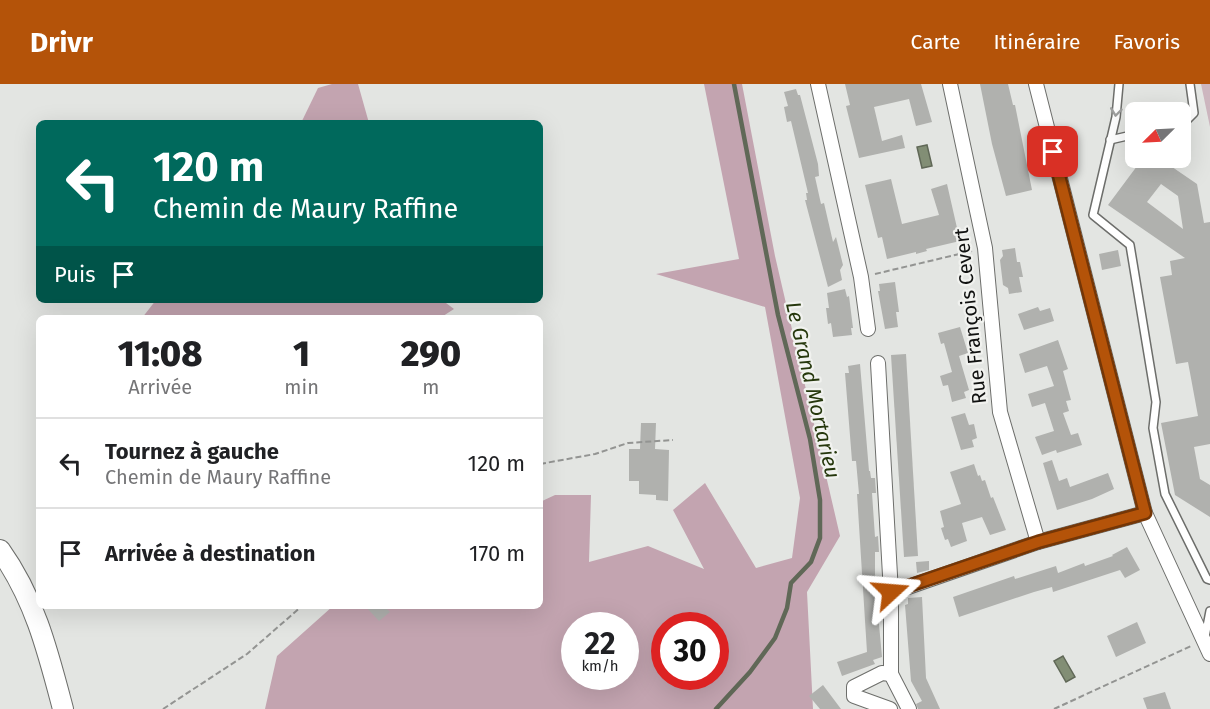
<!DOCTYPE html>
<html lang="fr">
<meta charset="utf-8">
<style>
body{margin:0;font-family:"Fira Sans",sans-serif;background:#f6f6f6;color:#202124;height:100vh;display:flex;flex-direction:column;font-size:22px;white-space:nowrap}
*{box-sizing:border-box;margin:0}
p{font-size:20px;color:#757577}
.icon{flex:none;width:33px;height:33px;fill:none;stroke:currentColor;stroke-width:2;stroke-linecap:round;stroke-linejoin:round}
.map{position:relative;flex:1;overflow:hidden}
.panel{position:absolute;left:36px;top:231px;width:507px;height:294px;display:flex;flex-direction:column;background:#fff;border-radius:9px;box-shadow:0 6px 24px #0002}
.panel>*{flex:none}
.guide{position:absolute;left:36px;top:36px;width:507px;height:183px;border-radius:9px;box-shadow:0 6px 24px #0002;background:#00695c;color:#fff;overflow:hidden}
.needle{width:39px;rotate:246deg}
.tools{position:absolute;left:1125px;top:18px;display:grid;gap:12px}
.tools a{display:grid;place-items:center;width:66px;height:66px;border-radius:9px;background:#fff;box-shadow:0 6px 24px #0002;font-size:30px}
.speed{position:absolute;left:561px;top:528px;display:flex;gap:12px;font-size:30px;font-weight:700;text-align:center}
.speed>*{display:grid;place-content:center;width:78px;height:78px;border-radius:50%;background:#fff;box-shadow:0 6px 24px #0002;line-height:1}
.speed small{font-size:15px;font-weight:400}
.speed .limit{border:9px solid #d22;background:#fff;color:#111}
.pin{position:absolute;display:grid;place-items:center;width:51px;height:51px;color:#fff;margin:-26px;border-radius:12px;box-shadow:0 3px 9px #0006}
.me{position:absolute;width:66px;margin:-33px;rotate:71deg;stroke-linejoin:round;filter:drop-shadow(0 0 4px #0008)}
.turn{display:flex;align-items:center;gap:21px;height:126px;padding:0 18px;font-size:27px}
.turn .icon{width:78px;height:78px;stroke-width:2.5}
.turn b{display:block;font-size:42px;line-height:51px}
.then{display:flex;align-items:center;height:57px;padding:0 18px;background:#0003;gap:12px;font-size:22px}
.eta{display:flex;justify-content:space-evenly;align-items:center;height:102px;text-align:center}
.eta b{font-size:36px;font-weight:800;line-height:42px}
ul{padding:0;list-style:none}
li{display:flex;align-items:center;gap:18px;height:90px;padding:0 18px;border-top:2px solid #e0e0e0}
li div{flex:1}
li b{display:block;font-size:22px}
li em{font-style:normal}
header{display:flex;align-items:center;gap:36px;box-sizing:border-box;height:84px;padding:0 30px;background:#b45309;color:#fff}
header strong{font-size:28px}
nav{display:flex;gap:33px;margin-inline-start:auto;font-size:21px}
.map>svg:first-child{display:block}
</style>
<header>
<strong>Drivr</strong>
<nav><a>Carte</a><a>Itinéraire</a><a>Favoris</a></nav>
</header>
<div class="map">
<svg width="1210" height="625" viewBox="0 0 1210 625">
<rect width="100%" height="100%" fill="#e3e5e2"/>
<path fill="#cdb6bf" d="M1201 0H1210V43Z"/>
<g fill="#c3a4b0" fill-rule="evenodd">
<path d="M332 0H358L369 39H301L318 4Z"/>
<path d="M704 0H742L775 172 840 452 807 508 813 625H265L277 572 333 522H540V418L555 411H591L589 478 648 462 704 485 673 426 705 399 756 484 792 474 800 414 765 223 656 190 739 175ZM574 542H626V592H574ZM664 542H716V592H664Z"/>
<path d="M156 216H442L454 225 440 234H142Z"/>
</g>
<g fill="#828e75" stroke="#606857" stroke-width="1.5">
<path d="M927 61 932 82 922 84 917 63Z"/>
<path d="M1063 572 1075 593 1066 598 1054 577Z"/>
</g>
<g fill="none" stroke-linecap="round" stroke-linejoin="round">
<path stroke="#606857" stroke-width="4.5" d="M716 625 750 588 775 554 787 524 791 499 811 478 820 454V416L810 355 778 231 734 0"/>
</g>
<g fill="#b0b1ae" fill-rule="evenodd">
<path d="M845 0H921L932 38 916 42 909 15 874 23 882 57 902 51 905 64 859 74 846 22 850 21Z"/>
<path d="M980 0H1008L1013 21H1015L1032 106 1006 112 992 60Z"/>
<path d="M796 5 798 11H800L818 80 819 92 815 93 821 120 824 119 833 158 836 153 843 181 840 186 842 196 828 203 805 116H807L806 109H808L791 37 787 38 784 23 788 22 784 8Z"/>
<path d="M1143 74H1159L1197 100 1204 139 1210 138V360L1194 363 1200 395 1210 401V433L1175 411 1161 339 1198 332 1188 278 1176 280 1160 193 1172 191 1170 177 1185 174 1108 121ZM1161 100 1178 112 1183 145 1147 118Z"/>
<path d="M891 95 902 140 939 131 931 105 947 100 960 157 926 165 927 167 916 170V168L887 175 882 153 878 154 865 101Z"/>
<path d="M1015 164 1017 178H1020L1023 193H1019L1022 208 1009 210 1008 204 1003 201 1000 176 1003 172 1002 166Z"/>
<path d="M1118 166 1121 182 1102 186 1099 170Z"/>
<path d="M895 198 899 228H896L898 243 885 245 878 207H880L879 200Z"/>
<path d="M845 205 847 213 849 212 853 244H851L852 251 833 253 831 239 828 240 826 224H829L827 209Z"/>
<path d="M1038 223 1040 227 1050 224 1054 237 1024 246 1018 230Z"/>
<path d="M960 243 968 269 959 272 969 306 964 308 966 314 952 318 948 301 943 302 940 292 952 288 944 259 941 260 938 249Z"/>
<path d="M1058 256 1068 285 1063 287 1071 316 1066 317 1069 327 1063 329 1071 351 1078 349 1082 361 1057 369 1056 366 1042 371 1035 353 1054 347 1045 319 1032 323 1028 310 1054 302 1047 282 1025 289 1019 270Z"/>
<path d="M906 270 918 472 904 473 891 271Z"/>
<path d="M860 280 869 387H870L871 394H875L876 409H872L875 453 878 452 879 468H875V497L882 573 873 576 875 580 842 592 837 578 867 568 857 410H859L856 377H852L845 289H849L848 282Z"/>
<path d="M965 329 969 341 974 340 977 354 972 356 974 363 961 366 951 333Z"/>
<path d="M641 339H656L655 365 669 366 668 417 656 416V411L639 410V397H629V365H640Z"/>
<path d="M1052 376 1059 397 1067 394 1070 403 1108 389 1114 405 1092 415 1057 426 1043 379Z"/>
<path d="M974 380 978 392 980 391 982 397 985 396 991 414 993 413 1006 446 990 451 982 433 962 439 967 457 951 463 948 455 945 456 941 444 944 443 940 427 961 420 950 388Z"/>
<path d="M1127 463 1140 486 1125 494 1120 486 1053 508 1052 503 1034 508 959 533 953 513 1014 492 1015 495 1056 482 1058 489 1084 479 1085 482 1113 472 1112 471Z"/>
<path d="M929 477V486L917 489 916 478Z"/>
<path d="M922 513 926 594 940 625H918L916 620 922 617 911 597 905 521 908 520V514Z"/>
<path d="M365 522H384L390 528 379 537Z"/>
<path d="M1137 538 1146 559 1116 573 1107 552Z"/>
<path d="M823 601 841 625H820L809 612Z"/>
<path d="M1165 608 1171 625H1147L1143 614Z"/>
</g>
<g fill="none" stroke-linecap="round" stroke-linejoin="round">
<g stroke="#6d6e6b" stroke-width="10">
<g id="lane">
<path d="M1119 0 1116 33 1093 131 1130 161 1156 318 1153 344 1165 410 1207 495 1210 496"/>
<path d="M1180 43 1194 29 1190 0"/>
<path d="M1110 56 1136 50"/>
<path d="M1205 553 1210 527"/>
</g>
</g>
<g stroke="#6d6e6b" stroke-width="16">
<g id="street">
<path d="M818 0 861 193 868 245"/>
<path d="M950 0 985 164 1000 328 1038 458"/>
<path d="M1036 0 1145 429 1210 570"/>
<path d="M878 279 891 509V590L909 625"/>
<path d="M891 509 1038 458 1145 429"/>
<path d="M890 625 854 612V603L882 589 891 590"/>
</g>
</g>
<g stroke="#6d6e6b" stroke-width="22">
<path id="secondary" d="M0 466C35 515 48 568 63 625"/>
</g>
<g stroke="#939492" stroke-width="2" stroke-dasharray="6 3" stroke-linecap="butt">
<path d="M875 190 972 167"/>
<path d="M540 380 595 370 628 359 673 356"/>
<path d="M163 625 247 570 302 522"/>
<path d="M1054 625 1191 562"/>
</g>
<use href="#lane" stroke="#fff" stroke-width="7"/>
<use href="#street" stroke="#fff" stroke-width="14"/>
<use href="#secondary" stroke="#fff" stroke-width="20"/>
</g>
<defs><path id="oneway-chevron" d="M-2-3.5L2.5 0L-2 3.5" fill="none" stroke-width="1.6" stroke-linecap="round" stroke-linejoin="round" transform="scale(1.5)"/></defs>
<use stroke="#9fa09f" href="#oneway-chevron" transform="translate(1116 28) rotate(97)"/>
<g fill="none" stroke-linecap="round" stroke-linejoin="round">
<g stroke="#753606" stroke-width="15">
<path id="route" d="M891 508 1038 458 1145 429 1053 68"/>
</g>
<use href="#route" stroke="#b45309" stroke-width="10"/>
</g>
<g text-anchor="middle" stroke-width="4.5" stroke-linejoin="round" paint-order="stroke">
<g font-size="20" fill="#101110" stroke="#f1f2ef">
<text transform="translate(970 232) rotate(-96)" y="7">Rue François Cevert</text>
</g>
<g font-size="21" font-style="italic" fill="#25370c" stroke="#f1f2ef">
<text transform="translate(813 306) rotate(77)" y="7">Le Grand Mortarieu</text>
</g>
</g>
</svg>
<div class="tools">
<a><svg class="needle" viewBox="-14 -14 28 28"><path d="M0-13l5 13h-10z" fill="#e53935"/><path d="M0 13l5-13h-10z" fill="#757577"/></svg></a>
</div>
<div class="speed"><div>22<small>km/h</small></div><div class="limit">30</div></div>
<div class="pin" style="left:1053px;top:68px;background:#d93025"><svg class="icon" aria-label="arrive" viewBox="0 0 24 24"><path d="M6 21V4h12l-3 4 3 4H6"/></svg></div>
<svg class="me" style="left:891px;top:508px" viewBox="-20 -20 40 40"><path d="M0-17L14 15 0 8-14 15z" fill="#b45309" stroke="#fff" stroke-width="4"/></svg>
<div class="guide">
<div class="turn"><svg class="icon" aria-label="left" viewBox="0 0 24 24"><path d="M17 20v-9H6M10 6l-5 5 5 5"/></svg><div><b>120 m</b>Chemin de Maury Raffine</div></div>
<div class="then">Puis<svg class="icon" aria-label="arrive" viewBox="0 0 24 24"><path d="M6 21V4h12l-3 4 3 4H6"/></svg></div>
</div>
<section class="panel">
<div class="eta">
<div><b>11:08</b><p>Arrivée</p></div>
<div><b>1</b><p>min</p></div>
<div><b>290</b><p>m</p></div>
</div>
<ul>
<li><svg class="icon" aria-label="left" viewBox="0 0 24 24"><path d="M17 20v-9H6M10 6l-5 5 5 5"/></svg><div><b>Tournez à gauche</b><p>Chemin de Maury Raffine</p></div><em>120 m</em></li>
<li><svg class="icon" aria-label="arrive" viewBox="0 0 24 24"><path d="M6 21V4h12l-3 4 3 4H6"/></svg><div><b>Arrivée à destination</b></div><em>170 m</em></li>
</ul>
</section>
</div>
